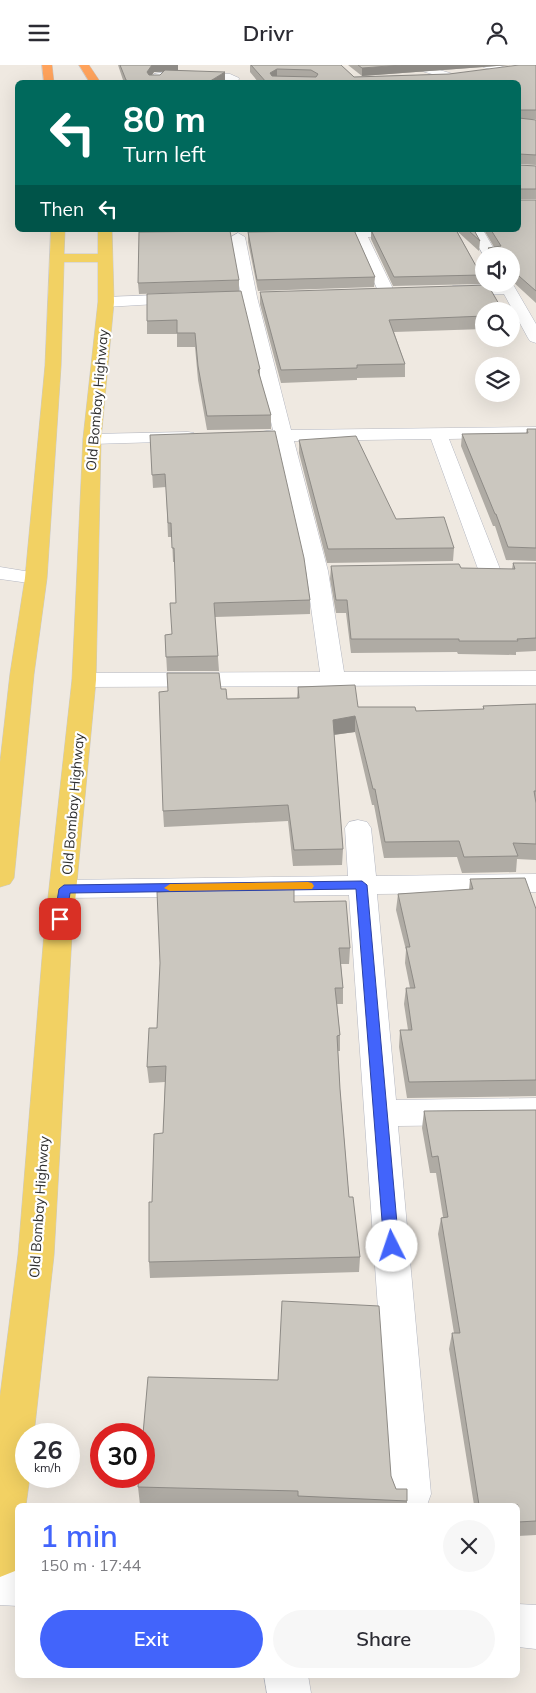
<!DOCTYPE html>
<meta charset="utf-8">
<style>
body{margin:0;font-family:Mulish,sans-serif;background:#f7f7f7;color:#2b2b33;height:100vh;display:flex;flex-direction:column;font-size:19px;white-space:nowrap}
*{box-sizing:border-box;margin:0}
p{font-size:16px;color:#7c7c81}
.icon{flex:none;width:28px;height:28px;fill:none;stroke:currentColor;stroke-width:2;stroke-linecap:round;stroke-linejoin:round}
.map{position:relative;flex:1;overflow:hidden}
.sheet{position:absolute;left:15px;top:1438px;width:505px;height:175px;display:flex;flex-direction:column;background:#fff;border-radius:8px;box-shadow:0 5px 20px #0002}
.sheet>*{flex:none}
.banner{position:absolute;left:15px;top:15px;width:506px;height:152px;border-radius:8px;box-shadow:0 5px 20px #0002;background:#00695c;color:#fff;overflow:hidden}
.fabs{position:absolute;left:475px;top:182px;display:grid;gap:10px}
.fabs a{display:grid;place-items:center;width:45px;height:45px;border-radius:50%;background:#fff;box-shadow:0 5px 20px #0002;font-size:25px}
.speed{position:absolute;left:15px;top:1358px;display:flex;gap:10px;font-size:25px;font-weight:700;text-align:center}
.speed>*{display:grid;place-content:center;width:65px;height:65px;border-radius:50%;background:#fff;box-shadow:0 5px 20px #0002;line-height:1}
.speed small{font-size:12px;font-weight:400}
.speed .limit{border:8px solid #d22;background:#fff;color:#111}
.pin{position:absolute;display:grid;place-items:center;width:42px;height:42px;color:#fff;margin:-21px;border-radius:10px;box-shadow:0 2px 8px #0006}
.me{position:absolute;width:55px;margin:-28px;rotate:356deg;stroke-linejoin:round;filter:drop-shadow(0 0 4px #0008)}
.turn{display:flex;align-items:center;gap:18px;height:105px;padding:0 25px;font-size:22px}
.turn .icon{width:65px;height:65px;stroke-width:2.5}
.turn b{display:block;font-size:35px;line-height:42px}
.then{display:flex;align-items:center;height:48px;padding:0 25px;background:#0003;gap:10px;font-size:19px}
.round{display:grid;place-items:center;flex:none;width:52px;height:52px;border-radius:26px;background:#f7f7f7}
.summary{display:flex;align-items:center;justify-content:space-between;height:85px;padding:0 25px}
h1{font-size:30px;font-weight:600;line-height:38px;color:#4264fb}
.action{display:flex;gap:10px;margin-top:auto;padding:10px 25px}
.action a{flex:1;height:58px;border-radius:30px;background:#4264fb;color:#fff;font-size:20px;font-weight:600;line-height:58px;text-align:center}
.action a+a{background:#f7f7f7;color:#2b2b33}
header{display:flex;justify-content:space-between;align-items:center;height:65px;padding:0 25px;background:#fff;font-size:22px;font-weight:600}
.map>svg:first-child{display:block}
</style>
<header><svg class="icon" aria-label="menu" viewBox="0 0 24 24"><path d="M4 6h16M4 12h16M4 18h16"/></svg>Drivr<svg class="icon" aria-label="person" viewBox="0 0 24 24"><circle cx="12" cy="8" r="4"/><path d="M4 21q1-7 8-7t8 7"/></svg></header>
<div class="map">
<svg width="536" height="1628" viewBox="0 0 536 1628">
<rect width="100%" height="100%" fill="#efe9e1"/>
<g fill="none" stroke-linecap="round" stroke-linejoin="round">
<g stroke="#b4b7c1" stroke-width="1">
<g id="minor">
<path d="M407 0H423L453 9 454 11 449 14 408 2Z"/>
<path d="M482 0H498L513 6 508 9 483 2Z"/>
<path d="M165 7 230 9 239 13 238 18H227L228 15 165 13 162 14 160 18H149L154 9Z"/>
<path d="M351 165H453L446 169 368 172 395 228 392 231H382L379 228Z"/>
<path d="M469 165H483L498 191H484Z"/>
<path d="M238 168 245 172 257 232 291 365 536 362V372L449 374 500 504 496 508 489 510 482 508 478 504 431 374 294 376 328 506 344 607 536 606V620L84 622 76 620 72 615 76 610 84 608 320 607 306 506 276 376 260 375 257 371 260 367 273 365 241 232 231 172Z"/>
<path d="M511 216 536 259V278L530 276 528 273 504 229 453 231 448 229 445 226 448 223 453 221 511 219Z"/>
<path d="M185 229 190 231 193 234 190 237 106 242 101 240 98 237 101 234 106 232Z"/>
<path d="M188 367 194 368 197 372 194 376 92 379 86 378 83 374 86 370 92 369Z"/>
<path d="M0 502 43 509 47 513 43 517 36 519 0 514Z"/>
<path d="M358 755 367 757 371 763 376 811 536 809V827L377 829 396 1035 536 1033V1059L398 1061 431 1429 427 1440H395L391 1429 349 830 64 833 54 831 50 824 54 817 64 815 348 811 345 763 349 757Z"/>
<path d="M0 1498 18 1499V1541L0 1540Z"/>
<path d="M518 1539 536 1540V1584L518 1582Z"/>
<path d="M264 1610H308L311 1628H267Z"/>
</g>
</g>
<g stroke="#c9c9c9" stroke-width="1">
<path id="major" d="M51 165H65L64 189H98V165H112L114 237 101 374 96 615 72 869 54 1190 34 1369H26V1411H30L26 1440H18V1499L15 1506 0 1512V1331L18 1190 44 869 72 615 83 374 98 237V197H64L61 301 47 513 34 609 14 813 10 819 0 822V697L10 609 25 513 45 301Z"/>
</g>
<g stroke="#c9c9c9" stroke-width="1">
<g id="highway">
<path d="M42 0H52L54 18H44Z"/>
<path d="M79 0H89L101 18H90Z"/>
</g>
</g>
<use href="#minor" fill="#fff" fill-rule="evenodd"/>
<use href="#major" fill="#f2d163" fill-rule="evenodd"/>
<use href="#highway" fill="#ffa35c" fill-rule="evenodd"/>
</g>
<g fill="#afaba4" fill-rule="evenodd">
<path d="M118 0H178V5L225 17 124 18ZM154 7H163L160 10H152Z"/>
<path d="M250 0H341L354 12 449 9 536 0V54H521L536 55V100L519 99V18H259L250 7Z"/>
<path d="M348 0H511L362 11Z"/>
<path d="M519 100 536 101V134H519Z"/>
<path d="M536 135V238L511 215V191H487L488 183 494 182 484 165H519Z"/>
<path d="M307 165H354L375 212 374 222 258 226 248 177V167L307 166Z"/>
<path d="M371 165H474L480 176 479 186 457 166 481 210 480 219 393 221 371 174Z"/>
<path d="M239 215V226L260 304V313L271 350V364L207 365 198 315 195 282H177V269H147V256L201 227 139 229 138 218Z"/>
<path d="M260 227 484 246V264L394 267 405 299V312L357 313V315L281 318 260 239Z"/>
<path d="M527 364H536V496L506 495 495 461H493L461 381 462 369 526 368Z"/>
<path d="M150 370 310 535V549L215 552 219 606H167L165 570 172 569 176 538 175 497H173L172 472H168L166 422 153 423Z"/>
<path d="M299 375 396 454 454 483 453 496 327 498 299 388Z"/>
<path d="M513 498H536V586L516 587V590L458 589 457 587 351 588 346 548H336L330 514 331 501 512 504Z"/>
<path d="M298 622 358 642 416 646 483 644V641L536 639V795L517 794 516 807 462 808 457 792 384 793 374 740H372L355 667 334 670 343 784 342 800 293 801 288 756 164 762 163 746 221 624 227 634 297 633Z"/>
<path d="M470 814 536 844V1031L407 1033 399 982 400 965H408L404 939 406 923H410L405 898 406 885 396 845 398 829 469 825Z"/>
<path d="M294 837 350 883 349 899H341L343 923V939H337L340 970V986H338L340 1024 349 1132 360 1192 359 1207 150 1213 149 1197 152 1137 163 1068 165 1017 149 1018 147 1002 157 963Z"/>
<path d="M536 1045V1470L518 1471V1440H474L449 1284 452 1268H454L438 1169 441 1153 443 1152 436 1108H430L422 1063 424 1046Z"/>
<path d="M391 1411 396 1424 407 1436V1440H140L138 1422Z"/>
</g>
<g fill="#8e8b86">
<path d="M152 0H178V6L154 7 147 17V7Z"/>
<path d="M402 0H511L362 11V3Z"/>
<path d="M277 4V12L270 17V8Z"/>
<path d="M225 7V17L224 18H207Z"/>
<path d="M355 651V667L332 670 333 655Z"/>
</g>
<g fill="#cbc7bf" stroke="#8e8b86" fill-rule="evenodd">
<path d="M120 0H152L147 7 149 10H160L165 5 225 7 207 18H131L126 15Z"/>
<path d="M251 0H341L354 12 449 9 519 0H536V45H519V18H267ZM277 4 311 5 318 9 316 12 272 11 270 8Z"/>
<path d="M358 0H402L362 3Z"/>
<path d="M519 53 536 55V90L519 89Z"/>
<path d="M519 100 536 101V124H519Z"/>
<path d="M519 135H536V226L511 204V191H497L488 183 501 181 491 165H519Z"/>
<path d="M312 165H354L375 212 257 215 248 167 312 166Z"/>
<path d="M371 165H456L481 210 394 212Z"/>
<path d="M468 165H474L480 176Z"/>
<path d="M230 166 239 215 138 218 139 167Z"/>
<path d="M488 220 503 246H484V251L389 255 405 299 357 300V303L281 305 260 227Z"/>
<path d="M241 226 260 304 258 305 271 350 207 351 198 301 195 268H177V255L147 256V229Z"/>
<path d="M527 364H536V483L508 482 496 449H495L462 369 528 368Z"/>
<path d="M275 366 304 493 310 535 214 538 218 591 166 592 165 570 172 569 170 538H176L174 483H172L171 458H168L165 409 152 410 150 370Z"/>
<path d="M356 371 396 454 444 452 454 483 328 484 299 375Z"/>
<path d="M513 498H536V573L517 574 518 576H459V574H351L347 535H336L331 501 459 499 461 503 515 504Z"/>
<path d="M167 608H219L221 624H226L227 634 299 633 298 622 355 620 358 642H415L416 646 484 644 483 641 536 639V726H534L536 738V779L513 778 518 791 464 792 459 776 385 777 375 724H373L355 651 333 655 343 784 294 785 288 740 163 746 159 627 168 626Z"/>
<path d="M525 813 536 844V1015L409 1017 400 965H412L406 923H415L406 882H410L398 829 473 824 470 814Z"/>
<path d="M235 821H294V837L346 836 350 883H339L343 923H335L340 970 337 971 340 1024 349 1132H353L360 1192 149 1197V1137H152L154 1069 163 1068 166 1001 147 1002 149 963H157L160 898 157 827 235 823Z"/>
<path d="M536 1045V1456L518 1457V1440H479L452 1268H460L441 1153 448 1152 438 1091 432 1092 424 1046Z"/>
<path d="M282 1236 379 1241 391 1411 396 1424H407V1436L298 1431V1426L138 1422 139 1411H144V1369H143L148 1312 278 1315Z"/>
</g>
<path fill="#4264fb" stroke="#2b41a3" d="M362 816 367 820 399 1181 397 1186 392 1187 386 1186 384 1181 356 824 70 828 66 854 60 858 54 854 59 824 64 820Z"/>
<path fill="#f59e0b" d="M308 817 312 818 314 821 312 824 170 826 164 823 170 819Z"/>
<g text-anchor="middle" stroke-width="4.5" stroke-linejoin="round" paint-order="stroke">
<g font-size="14" fill="#2e2e2e" stroke="#fff">
<text transform="translate(97 335) rotate(-85)" y="5">Old Bombay Highway</text>
<text transform="translate(73 739) rotate(-85)" y="5">Old Bombay Highway</text>
<text transform="translate(39 1142) rotate(-86)" y="5">Old Bombay Highway</text>
</g>
</g>
</svg>
<div class="fabs">
<a><svg class="icon" aria-label="sound" viewBox="0 0 24 24"><path d="M4 9h4l5-4v14l-5-4H4zM17 9q2 3 0 6"/></svg></a>
<a><svg class="icon" aria-label="search" viewBox="0 0 24 24"><circle cx="10" cy="10" r="6"/><path d="M15 15l6 6"/></svg></a>
<a><svg class="icon" aria-label="layers" viewBox="0 0 24 24"><path d="M12 4l9 5-9 5-9-5zM3 14l9 5 9-5"/></svg></a>
</div>
<div class="speed"><div>26<small>km/h</small></div><div class="limit">30</div></div>
<div class="pin" style="left:60px;top:854px;background:#d93025"><svg class="icon" aria-label="arrive" viewBox="0 0 24 24"><path d="M6 21V4h12l-3 4 3 4H6"/></svg></div>
<svg class="me" style="left:392px;top:1181px" viewBox="-20 -20 40 40"><circle r="19" fill="#fff"/><path d="M0-13L10 11 0 6-10 11z" fill="#4264fb"/></svg>
<div class="banner">
<div class="turn"><svg class="icon" aria-label="left" viewBox="0 0 24 24"><path d="M17 20v-9H6M10 6l-5 5 5 5"/></svg><div><b>80 m</b>Turn left</div></div>
<div class="then">Then<svg class="icon" aria-label="left" viewBox="0 0 24 24"><path d="M17 20v-9H6M10 6l-5 5 5 5"/></svg></div>
</div>
<section class="sheet">
<div class="summary"><div><h1>1 min</h1><p>150 m · 17:44</p></div><a class="round"><svg class="icon" aria-label="close" viewBox="0 0 24 24"><path d="M6 6l12 12M18 6L6 18"/></svg></a></div>
<div class="action"><a>Exit</a><a>Share</a></div>
</section>
</div>
